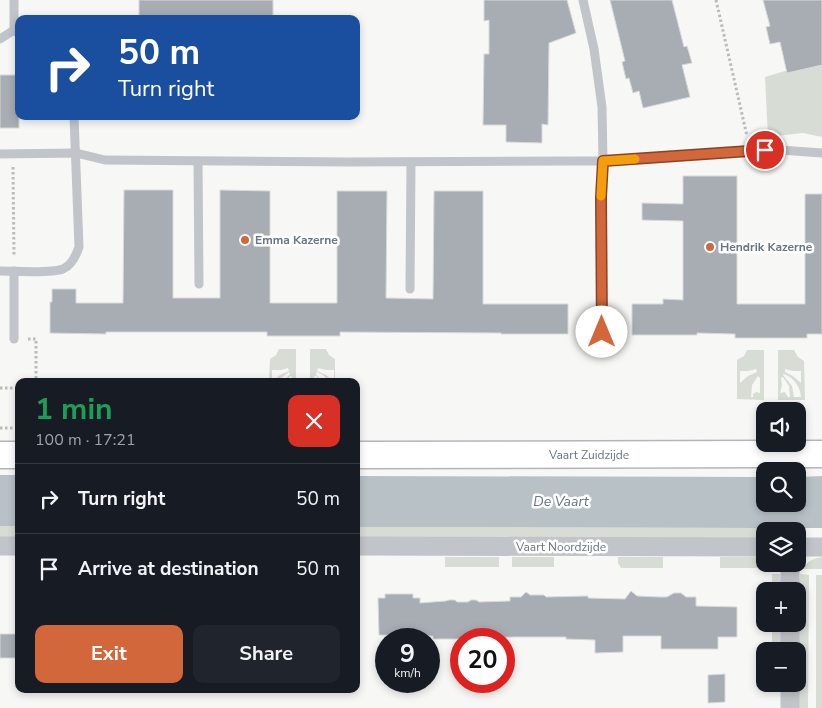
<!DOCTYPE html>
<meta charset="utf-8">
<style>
body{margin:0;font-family:"Nunito Sans",sans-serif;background:#20242c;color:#f1f3f6;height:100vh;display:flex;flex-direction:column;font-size:19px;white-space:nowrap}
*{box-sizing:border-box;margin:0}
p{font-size:16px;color:#9ea1a6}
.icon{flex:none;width:28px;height:28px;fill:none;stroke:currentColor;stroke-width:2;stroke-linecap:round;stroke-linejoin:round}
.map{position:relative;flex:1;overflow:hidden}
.drawer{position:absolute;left:15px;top:378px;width:345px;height:315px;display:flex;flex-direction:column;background:#171b24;border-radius:10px;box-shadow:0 2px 8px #0003}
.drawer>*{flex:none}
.top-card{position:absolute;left:15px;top:15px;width:345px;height:105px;border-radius:10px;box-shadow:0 2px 8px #0003;background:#1a4fa0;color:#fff;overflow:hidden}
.buttons{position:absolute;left:756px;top:402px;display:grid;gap:10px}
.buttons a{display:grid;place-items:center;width:50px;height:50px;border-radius:10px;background:#171b24;box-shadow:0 2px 8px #0003;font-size:25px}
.speed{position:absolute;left:375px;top:628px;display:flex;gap:10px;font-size:25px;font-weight:700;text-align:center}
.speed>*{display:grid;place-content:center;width:65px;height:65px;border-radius:50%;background:#171b24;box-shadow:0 2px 8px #0003;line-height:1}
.speed small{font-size:12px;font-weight:400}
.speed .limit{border:8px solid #d22;background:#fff;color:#111}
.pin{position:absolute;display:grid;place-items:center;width:42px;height:42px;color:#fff;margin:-21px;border:2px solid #fff;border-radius:50%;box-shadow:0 1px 5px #0007}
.me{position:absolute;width:55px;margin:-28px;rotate:0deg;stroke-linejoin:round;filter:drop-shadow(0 0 4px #0008)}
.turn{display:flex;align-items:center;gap:18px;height:105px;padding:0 20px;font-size:22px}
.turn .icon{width:65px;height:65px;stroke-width:2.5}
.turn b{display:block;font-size:35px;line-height:42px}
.round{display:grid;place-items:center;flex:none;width:52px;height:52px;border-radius:10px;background:#20242c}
.head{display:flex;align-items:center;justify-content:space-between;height:85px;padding:0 20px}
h1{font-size:30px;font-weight:700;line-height:38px;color:#1e9e55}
.button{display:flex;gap:10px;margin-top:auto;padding:10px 20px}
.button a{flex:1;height:58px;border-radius:10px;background:#d2673b;color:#fff;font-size:20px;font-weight:700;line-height:58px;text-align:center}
.button a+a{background:#20242c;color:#f1f3f6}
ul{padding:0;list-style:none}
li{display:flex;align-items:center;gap:15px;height:70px;padding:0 20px;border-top:1px solid #363941}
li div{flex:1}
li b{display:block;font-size:19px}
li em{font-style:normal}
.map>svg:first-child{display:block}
</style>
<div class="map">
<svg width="822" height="708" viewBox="0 0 822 708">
<rect width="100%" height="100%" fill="#f7f7f5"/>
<g fill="#d7dcd5" fill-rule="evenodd">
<path d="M822 60V137L803 133 768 137 765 77Z"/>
<path d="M279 349H296V381H292V377L290 376 287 381H284L290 374 289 372 277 381H273L280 375 289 371 288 368 281 370H272V381H269L270 359 276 355Z"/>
<path d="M310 349H326L329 355 335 359V381H334V370H326L318 368 317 371 326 375 333 381H329L323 375 317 372 316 374 321 381H319L316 375 314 377 315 381H310Z"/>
<path d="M747 350H764V400L737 399V360L744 356ZM756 369 757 372 748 376 740 383V371H748ZM758 376 760 378V393L756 392 753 394V397H751L752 385Z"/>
<path d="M778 350H794L798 357 804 361 805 400H778ZM785 369 793 371H801V383L793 376 785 372ZM784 374C794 378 800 386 801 397H794L792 386 783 375ZM783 377 789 386 790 397H788L785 392 780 393 782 385 781 378Z"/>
<rect x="0" y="526" width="19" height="11"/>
<path d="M356 527 791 528V531H765V538H356Z"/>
<rect x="445" y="557" width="54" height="10"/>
<rect x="512" y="557" width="42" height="10"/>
<path d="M618 557H663V568H621L618 563Z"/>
<path d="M720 557H758L765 559V564H773L777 568H720Z"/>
<path d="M822 557V569H802C808 561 812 559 822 557Z"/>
<path d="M772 574H780L782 591H772Z"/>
<path d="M800 574 809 575 808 708H798L799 581Z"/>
<rect x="816" y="575" width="6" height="133"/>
<rect x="772" y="624" width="10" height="27"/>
</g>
<g fill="#b8c1c6">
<rect x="0" y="475" width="19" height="51"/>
<path d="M356 476 765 477V504H798V477L822 476V528L356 527Z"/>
</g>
<g fill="#a7adb3" stroke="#d9d9d7">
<rect x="139" y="0" width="134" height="19"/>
<path d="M484 0H567L576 33 549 43 548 125 542 124V143L506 142V125H483L484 54H489V20L484 21Z"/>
<path d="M610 0H672L684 47 687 46 692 63 682 65 690 97 643 108 639 91 633 93 629 78 626 79 622 62 625 61Z"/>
<path d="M763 0H822V65L787 73 780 42 770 44 766 27 770 26Z"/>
<rect x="0" y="75" width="19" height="53"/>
<path d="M683 176H737V304H805V194H822V334H807V338H735V334L697 333V335H632V304H663V299L683 300V221L642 220V203L683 204Z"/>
<path d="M124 190H173V298H220V190L270 191V303H337V191H387L386 298 433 299 434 191H483V304H568V334H501V333L340 332V336H267V332H106V334L50 333V302H52V289H76V303H123Z"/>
<path d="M631 591 637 596 659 597H667L674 593H681L686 597H696V606L737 607V637H718V649H661V636H623V652L595 653V640L566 639V637H513L480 638V639H433V636L379 635 378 598H385V594H413V598H420V603L446 601 449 600H455L457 602H468L471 600H476L479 602 510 601V597H521L526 592 530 595H544L546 597 588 596V598L625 599Z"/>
<rect x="0" y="634" width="18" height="24"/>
<path d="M725 674V702L708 703V675Z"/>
</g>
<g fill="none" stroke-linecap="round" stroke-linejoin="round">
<g stroke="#b2b6bb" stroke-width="29">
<g id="secondary">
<path d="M0 455H19"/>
<path d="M356 455 822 454"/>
</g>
</g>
<g stroke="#b9bcbe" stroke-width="3" stroke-dasharray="2.5 2.5" stroke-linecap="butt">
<path d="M716 0 747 136"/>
<path d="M13 167 14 256"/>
<path d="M28 339H36V381"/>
<path d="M0 388H19"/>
<path d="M0 428H19"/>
</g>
<g stroke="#c1c4c8" stroke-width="9">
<path d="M583 0 594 49 602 107 603 161 601 197 602 332"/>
<path d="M14 30V0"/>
<path d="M0 39 14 30 19 34"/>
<path d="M0 154 76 153 105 160 348 162 575 161H603L750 150H780L822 153"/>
<path d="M198 161 199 284"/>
<path d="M0 271C15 271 50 274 63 269 72 265 76 256 79 247L74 116"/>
<path d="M410 289 411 162"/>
<path d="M14 339V271"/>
</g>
<g stroke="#c1c4c8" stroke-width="19">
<path d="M0 546H19"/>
<path d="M356 546 765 547"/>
<path d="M798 547H822"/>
<path d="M790 591V564"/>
<path d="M790 624V651"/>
<path d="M790 684V708"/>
</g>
<use href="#secondary" stroke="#fff" stroke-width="26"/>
</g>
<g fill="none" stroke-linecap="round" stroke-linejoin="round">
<g stroke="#884326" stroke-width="12">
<path id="route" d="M602 332 601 197 603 161 765 150"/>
</g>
<use href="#route" stroke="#d2673b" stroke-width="9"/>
<path stroke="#f59e0b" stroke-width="9" d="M601 196 603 161 635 159"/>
</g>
<g fill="#d2673b" stroke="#fff" stroke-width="2">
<circle cx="245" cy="240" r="5"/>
<circle cx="710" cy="247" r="5"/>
</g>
<g text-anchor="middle" stroke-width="5" stroke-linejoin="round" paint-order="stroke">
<g font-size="12" font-weight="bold" fill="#6a7683" stroke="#fff" text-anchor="start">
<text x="255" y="244">Emma Kazerne</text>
<text x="720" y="251">Hendrik Kazerne</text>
</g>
<g font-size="12" fill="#6a7683" stroke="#fff">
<text x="589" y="459">Vaart Zuidzijde</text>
<text x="561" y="551">Vaart Noordzijde</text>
</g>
<g font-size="14" font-style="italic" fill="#66777f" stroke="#fff">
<text x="561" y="506">De Vaart</text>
</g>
</g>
</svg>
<div class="buttons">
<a><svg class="icon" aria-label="sound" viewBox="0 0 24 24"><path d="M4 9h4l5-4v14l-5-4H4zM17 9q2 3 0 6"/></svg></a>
<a><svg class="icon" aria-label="search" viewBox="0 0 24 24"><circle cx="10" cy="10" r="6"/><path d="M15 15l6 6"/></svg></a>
<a><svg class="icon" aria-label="layers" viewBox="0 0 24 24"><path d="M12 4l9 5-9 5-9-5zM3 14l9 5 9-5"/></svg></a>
<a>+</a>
<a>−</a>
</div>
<div class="speed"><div>9<small>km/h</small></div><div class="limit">20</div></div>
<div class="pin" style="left:765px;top:150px;background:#d93025"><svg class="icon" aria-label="arrive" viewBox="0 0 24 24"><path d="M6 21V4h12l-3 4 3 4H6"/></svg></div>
<svg class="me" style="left:602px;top:332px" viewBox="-20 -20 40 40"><circle r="19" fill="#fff"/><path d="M0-13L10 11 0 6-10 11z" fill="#d2673b"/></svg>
<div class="top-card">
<div class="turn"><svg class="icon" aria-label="right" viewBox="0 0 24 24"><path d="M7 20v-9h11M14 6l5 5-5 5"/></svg><div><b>50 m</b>Turn right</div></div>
</div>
<section class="drawer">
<div class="head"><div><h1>1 min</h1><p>100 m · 17:21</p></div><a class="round" style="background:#d93025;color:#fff"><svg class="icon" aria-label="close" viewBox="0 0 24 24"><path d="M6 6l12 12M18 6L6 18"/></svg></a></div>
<ul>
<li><svg class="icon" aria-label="right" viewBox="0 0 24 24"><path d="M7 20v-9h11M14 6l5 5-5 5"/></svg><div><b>Turn right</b></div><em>50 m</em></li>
<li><svg class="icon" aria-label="arrive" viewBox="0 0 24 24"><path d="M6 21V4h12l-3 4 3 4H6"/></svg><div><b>Arrive at destination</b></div><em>50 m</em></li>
</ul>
<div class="button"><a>Exit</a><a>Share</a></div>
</section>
</div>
